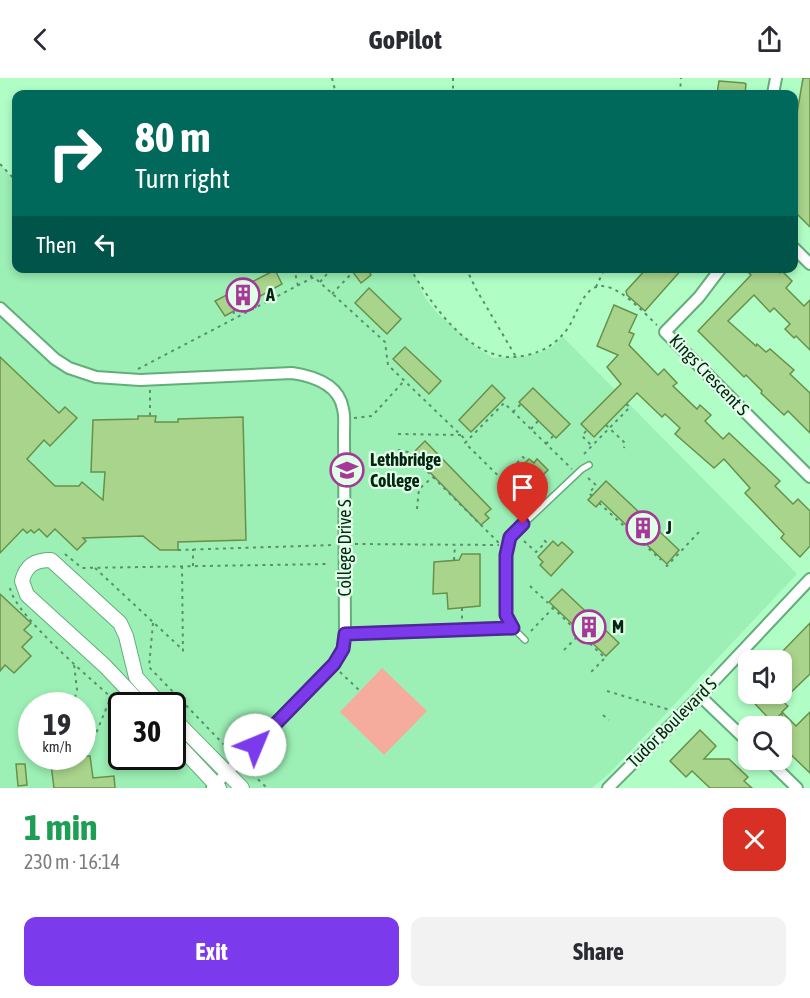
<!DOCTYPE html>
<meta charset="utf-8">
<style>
body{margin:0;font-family:"Asap Condensed",sans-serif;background:#f2f2f3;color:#2b2b33;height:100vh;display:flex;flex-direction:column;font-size:22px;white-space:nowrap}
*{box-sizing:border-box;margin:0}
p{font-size:20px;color:#7c7c81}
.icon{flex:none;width:33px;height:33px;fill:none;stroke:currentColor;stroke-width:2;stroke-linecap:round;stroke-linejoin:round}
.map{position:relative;height:710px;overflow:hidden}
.details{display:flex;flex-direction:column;background:#fff;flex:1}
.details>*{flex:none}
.top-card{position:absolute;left:12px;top:12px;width:786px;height:183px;border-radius:12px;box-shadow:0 3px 9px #0003;background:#00695c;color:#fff;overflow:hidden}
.controls{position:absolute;left:738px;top:572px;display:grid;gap:12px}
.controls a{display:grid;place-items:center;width:54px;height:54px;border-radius:12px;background:#fff;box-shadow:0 3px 9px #0003;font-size:30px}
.speed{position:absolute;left:18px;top:614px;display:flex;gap:12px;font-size:30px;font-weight:700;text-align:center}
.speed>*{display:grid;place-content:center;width:78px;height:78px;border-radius:50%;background:#fff;box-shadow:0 3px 9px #0003;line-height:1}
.speed small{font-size:15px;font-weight:400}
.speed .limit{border:3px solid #111;border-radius:9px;background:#fff;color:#111}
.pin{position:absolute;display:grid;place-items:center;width:51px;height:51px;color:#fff;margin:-62px -26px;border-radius:50% 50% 50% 0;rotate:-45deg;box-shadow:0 0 6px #0007}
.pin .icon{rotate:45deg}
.me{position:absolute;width:66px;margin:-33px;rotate:45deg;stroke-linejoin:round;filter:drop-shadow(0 0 4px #0008)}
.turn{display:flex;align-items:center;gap:21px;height:126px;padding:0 24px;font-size:27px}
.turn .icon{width:78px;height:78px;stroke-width:2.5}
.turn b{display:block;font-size:42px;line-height:51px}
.then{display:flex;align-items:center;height:57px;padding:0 24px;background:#0003;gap:12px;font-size:22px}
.round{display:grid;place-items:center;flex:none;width:63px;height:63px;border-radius:12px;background:#f2f2f3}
.summary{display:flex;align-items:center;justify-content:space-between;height:102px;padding:0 24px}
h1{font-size:36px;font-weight:700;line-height:45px;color:#1e9e55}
.cta{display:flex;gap:12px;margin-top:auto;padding:12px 24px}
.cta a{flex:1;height:69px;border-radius:12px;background:#7c3aed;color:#fff;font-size:24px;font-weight:700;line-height:69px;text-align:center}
.cta a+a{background:#f2f2f3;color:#2b2b33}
header{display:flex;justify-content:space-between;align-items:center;height:78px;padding:0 24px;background:#fff;font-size:27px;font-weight:700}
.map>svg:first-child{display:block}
</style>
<header><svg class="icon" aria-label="back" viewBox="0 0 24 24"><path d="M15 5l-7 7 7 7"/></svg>GoPilot<svg class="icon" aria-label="share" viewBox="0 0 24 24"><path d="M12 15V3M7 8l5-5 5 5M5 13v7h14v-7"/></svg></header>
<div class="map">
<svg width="810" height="710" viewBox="0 0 810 710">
<rect width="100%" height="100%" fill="#b0fec6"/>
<path fill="#9cf0b5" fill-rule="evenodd" d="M0 86 16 104V190L412 191 425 220 437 235 477 270 493 280 526 278 541 274 553 268 562 258 797 496 610 695 592 710H0ZM32 627H82V678H32ZM122 627H172V678H122Z"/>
<path fill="#f6ac9c" d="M382 590 427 633 384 677 340 634Z"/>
<g fill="#a9d48b" stroke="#68904a" stroke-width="1.5">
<path d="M803 0H810V149L794 133V53Z"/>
<path d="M719 3 744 5 746 6 745 16H717Z"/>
<path d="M350 190H367L371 197 361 205Z"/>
<path d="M647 190H683L645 233 627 217 626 213Z"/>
<path d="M744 190H776L780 195 782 193 792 203 786 210 804 228 810 222V272L796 258 794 260 785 251 790 246 774 230 770 234 754 217 728 243 756 268 757 266 766 274 770 271 794 292 790 296 810 315V355L788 333 784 337 761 315 762 313 746 297 744 299 698 253 751 197Z"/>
<path d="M275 192 282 206 225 238 215 223Z"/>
<path d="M369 210 401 241 387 256 355 225Z"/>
<path d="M614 227 637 237 629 254 634 256 629 267 658 297 664 291 677 305 673 308 697 331 700 327 711 337 705 343 723 361 729 355 780 403 775 408 793 426 798 421 810 433V468L800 479 781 460 784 456 745 415 750 410 724 381 714 390 675 356 680 350 665 336 662 339 637 315 594 359 581 346 621 306 607 289 618 277 597 268Z"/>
<path d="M405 269 441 303 429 316 393 281Z"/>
<path d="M0 279 59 335 65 329 77 340 50 368 44 362 27 381 55 408H79L82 404 103 422 105 394H91L93 342 138 341V338H156L155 344H178V341L243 339 246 462 178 464V472H160L143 458 83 460 86 463 77 472 55 451 47 459 39 451 34 455 31 452 27 455 23 451 0 475Z"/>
<path d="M492 307 505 320 471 354 459 342Z"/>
<path d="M533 310 570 346 556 360 519 324Z"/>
<path d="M425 363 491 431 485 436 489 440 481 447 419 383 403 385Z"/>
<path d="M529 381 534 385 537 381 548 392 526 414 515 404 519 401 514 396Z"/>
<path d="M606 403 679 472 667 486 601 423 596 429 588 422Z"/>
<path d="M553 463 558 468 562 464 573 474 551 498 540 487 543 484 538 479Z"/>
<path d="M462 476H480V528L448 531 447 515 433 516 434 484 459 482Z"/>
<path d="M562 511 619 565 606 578 549 524Z"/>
<path d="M0 516 31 545 24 552 32 559 22 569 31 578 14 595 5 587 0 593Z"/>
<path d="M810 545V596L782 623 788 628 782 634 796 648 810 634V695L782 668V635L772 644 745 615H782V578L780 576Z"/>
<path d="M700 652 716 668 704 681H729L748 699 744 703 752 710H710L692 693 686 699 670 683Z"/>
<path d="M50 678H90L93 700 114 698 115 710H54Z"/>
<path d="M16 686H25L27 707 18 708Z"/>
</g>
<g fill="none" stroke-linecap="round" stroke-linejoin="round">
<g stroke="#62ae7b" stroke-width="8">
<path id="service" d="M525 562 513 550 506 537V477L510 459 582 391 589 387"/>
</g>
<g stroke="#62ae7b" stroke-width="14">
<g id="minor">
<path d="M773 16 776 0"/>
<path d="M794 170 810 186"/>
<path d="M721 190 699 219 665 254 810 399"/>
<path d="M0 230 55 281 69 290 96 299 140 302 292 295C313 298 339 306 343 331 345 338 344 347 344 355L345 556 343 571 334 586 212 710"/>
<path d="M345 556 513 550"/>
<path d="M700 618 748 664"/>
<path d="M767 681 797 710"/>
<path d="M608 710 700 618 810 501"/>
</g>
</g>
<g stroke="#62ae7b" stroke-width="16">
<g id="tertiary">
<path d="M142 627 105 588 27 517 22 503C26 487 35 482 51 482L120 545 126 558 136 599 161 627"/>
<path d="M172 639 242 710"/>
<path d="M172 660 219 710"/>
</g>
</g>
<g stroke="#59906a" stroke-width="2" stroke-dasharray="3 4.5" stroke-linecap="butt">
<path d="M332 0 336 16"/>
<path d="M453 0V16"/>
<path d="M680 16 681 0"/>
<path d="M0 86 16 103"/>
<path d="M294 190 298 208"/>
<path d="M410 190C433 229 475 291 527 277 545 273 557 265 568 250 576 238 582 214 596 209 615 202 644 235 657 247"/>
<path d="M466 190 476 211 516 279"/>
<path d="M311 200 312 190"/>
<path d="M320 204 332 190"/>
<path d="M596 209 605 190"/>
<path d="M270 213 273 221"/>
<path d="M332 216 352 195"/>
<path d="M252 222 256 230"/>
<path d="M233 233 236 240"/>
<path d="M138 291 314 199 385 264 388 287 467 363"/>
<path d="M150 312V338"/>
<path d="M513 334 521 326"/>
<path d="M354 340 372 338 404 303"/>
<path d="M606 347 625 365 624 370"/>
<path d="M531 351 538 343"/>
<path d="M586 353 582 358 592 368"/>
<path d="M398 356 461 357"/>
<path d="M546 366 553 358"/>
<path d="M398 372 408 374 411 377"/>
<path d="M584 376 630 329 626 326"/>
<path d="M417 383 499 465"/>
<path d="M588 400 596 407 589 415 592 418"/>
<path d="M501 401 523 379 527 383"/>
<path d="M524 423 465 365 504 325 572 391"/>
<path d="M599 425 661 482"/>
<path d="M417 431 419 411 433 399"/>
<path d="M524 463 536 474 546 464 542 460"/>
<path d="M355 466 499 467"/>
<path d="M178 472 334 467"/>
<path d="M65 476 82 490 327 486"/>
<path d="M454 482 455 467"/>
<path d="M666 487 667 488 699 454"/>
<path d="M182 488 183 577"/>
<path d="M193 488V471"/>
<path d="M95 490 183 572"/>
<path d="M530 508 548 525"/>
<path d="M10 510C15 538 97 606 122 629"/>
<path d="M552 529 605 580 589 596"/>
<path d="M462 530V542"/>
<path d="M153 545 149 589 231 674"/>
<path d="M531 553 553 530"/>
<path d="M564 572 580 556"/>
<path d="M340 594 360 613"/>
<path d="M607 613 670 632"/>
<path d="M73 627 77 612 74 586"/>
<path d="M603 637 609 642"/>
<path d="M89 666 92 665 111 619"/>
<path d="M247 691 267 710"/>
</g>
<use href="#service" stroke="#fff" stroke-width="5"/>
<use href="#minor" stroke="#fff" stroke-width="10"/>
<use href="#tertiary" stroke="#fff" stroke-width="14"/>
</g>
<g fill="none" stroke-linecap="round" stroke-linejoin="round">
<g stroke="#51269a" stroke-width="15">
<path id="route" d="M255 667 334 586 343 571 345 556 513 550 506 537V477L510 459 523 446"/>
</g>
<use href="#route" stroke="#7c3aed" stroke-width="10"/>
</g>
<defs>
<g id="building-ring" transform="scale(1.725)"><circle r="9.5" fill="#e1ffe8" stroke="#a53898" stroke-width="1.5"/><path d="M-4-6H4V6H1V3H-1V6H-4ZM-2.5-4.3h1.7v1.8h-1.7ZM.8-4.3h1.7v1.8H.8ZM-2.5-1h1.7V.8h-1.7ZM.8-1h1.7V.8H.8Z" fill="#a53898"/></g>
<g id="university-ring" transform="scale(1.725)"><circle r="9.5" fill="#e1ffe8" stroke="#a53898" stroke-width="1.5"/><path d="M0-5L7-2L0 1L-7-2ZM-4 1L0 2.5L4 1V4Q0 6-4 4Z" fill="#a53898"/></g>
</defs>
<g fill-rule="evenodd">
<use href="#building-ring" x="243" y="217"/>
<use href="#university-ring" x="347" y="392"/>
<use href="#building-ring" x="643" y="450"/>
<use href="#building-ring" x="589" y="549"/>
</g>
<g text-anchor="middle" stroke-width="4.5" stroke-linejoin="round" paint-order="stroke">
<g font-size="18" font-weight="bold" fill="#042511" stroke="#e1ffe8" text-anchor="start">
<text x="266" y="223">A</text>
<text x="370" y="388">Lethbridge<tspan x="370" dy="21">College</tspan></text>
<text x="666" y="456">J</text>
<text x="612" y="555">M</text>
</g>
<g font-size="18" fill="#042511" stroke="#e1ffe8">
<text transform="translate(709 297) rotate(46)" y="6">Kings Crescent S</text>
<text transform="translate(345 470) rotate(-90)" y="6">College Drive S</text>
<text transform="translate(672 645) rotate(-45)" y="6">Tudor Boulevard S</text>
</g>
</g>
</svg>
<div class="controls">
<a><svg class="icon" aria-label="sound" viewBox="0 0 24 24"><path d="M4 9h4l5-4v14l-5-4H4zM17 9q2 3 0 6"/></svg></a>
<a><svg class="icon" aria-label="search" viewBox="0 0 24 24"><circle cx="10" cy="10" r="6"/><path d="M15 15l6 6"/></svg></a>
</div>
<div class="speed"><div>19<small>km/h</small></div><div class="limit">30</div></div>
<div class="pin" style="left:523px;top:446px;background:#d93025"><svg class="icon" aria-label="arrive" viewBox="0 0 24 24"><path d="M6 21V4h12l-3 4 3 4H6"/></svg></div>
<svg class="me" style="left:255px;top:667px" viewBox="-20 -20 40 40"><circle r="19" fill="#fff"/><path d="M0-13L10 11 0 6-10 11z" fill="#7c3aed"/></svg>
<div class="top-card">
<div class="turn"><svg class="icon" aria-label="right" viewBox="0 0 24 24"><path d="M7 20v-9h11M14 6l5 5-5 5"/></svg><div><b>80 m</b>Turn right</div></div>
<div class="then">Then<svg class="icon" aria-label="left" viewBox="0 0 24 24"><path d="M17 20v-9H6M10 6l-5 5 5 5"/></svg></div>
</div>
</div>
<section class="details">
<div class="summary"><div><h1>1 min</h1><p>230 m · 16:14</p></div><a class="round" style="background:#d93025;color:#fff"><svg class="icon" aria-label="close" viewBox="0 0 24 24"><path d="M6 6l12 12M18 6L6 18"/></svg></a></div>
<div class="cta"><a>Exit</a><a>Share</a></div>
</section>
